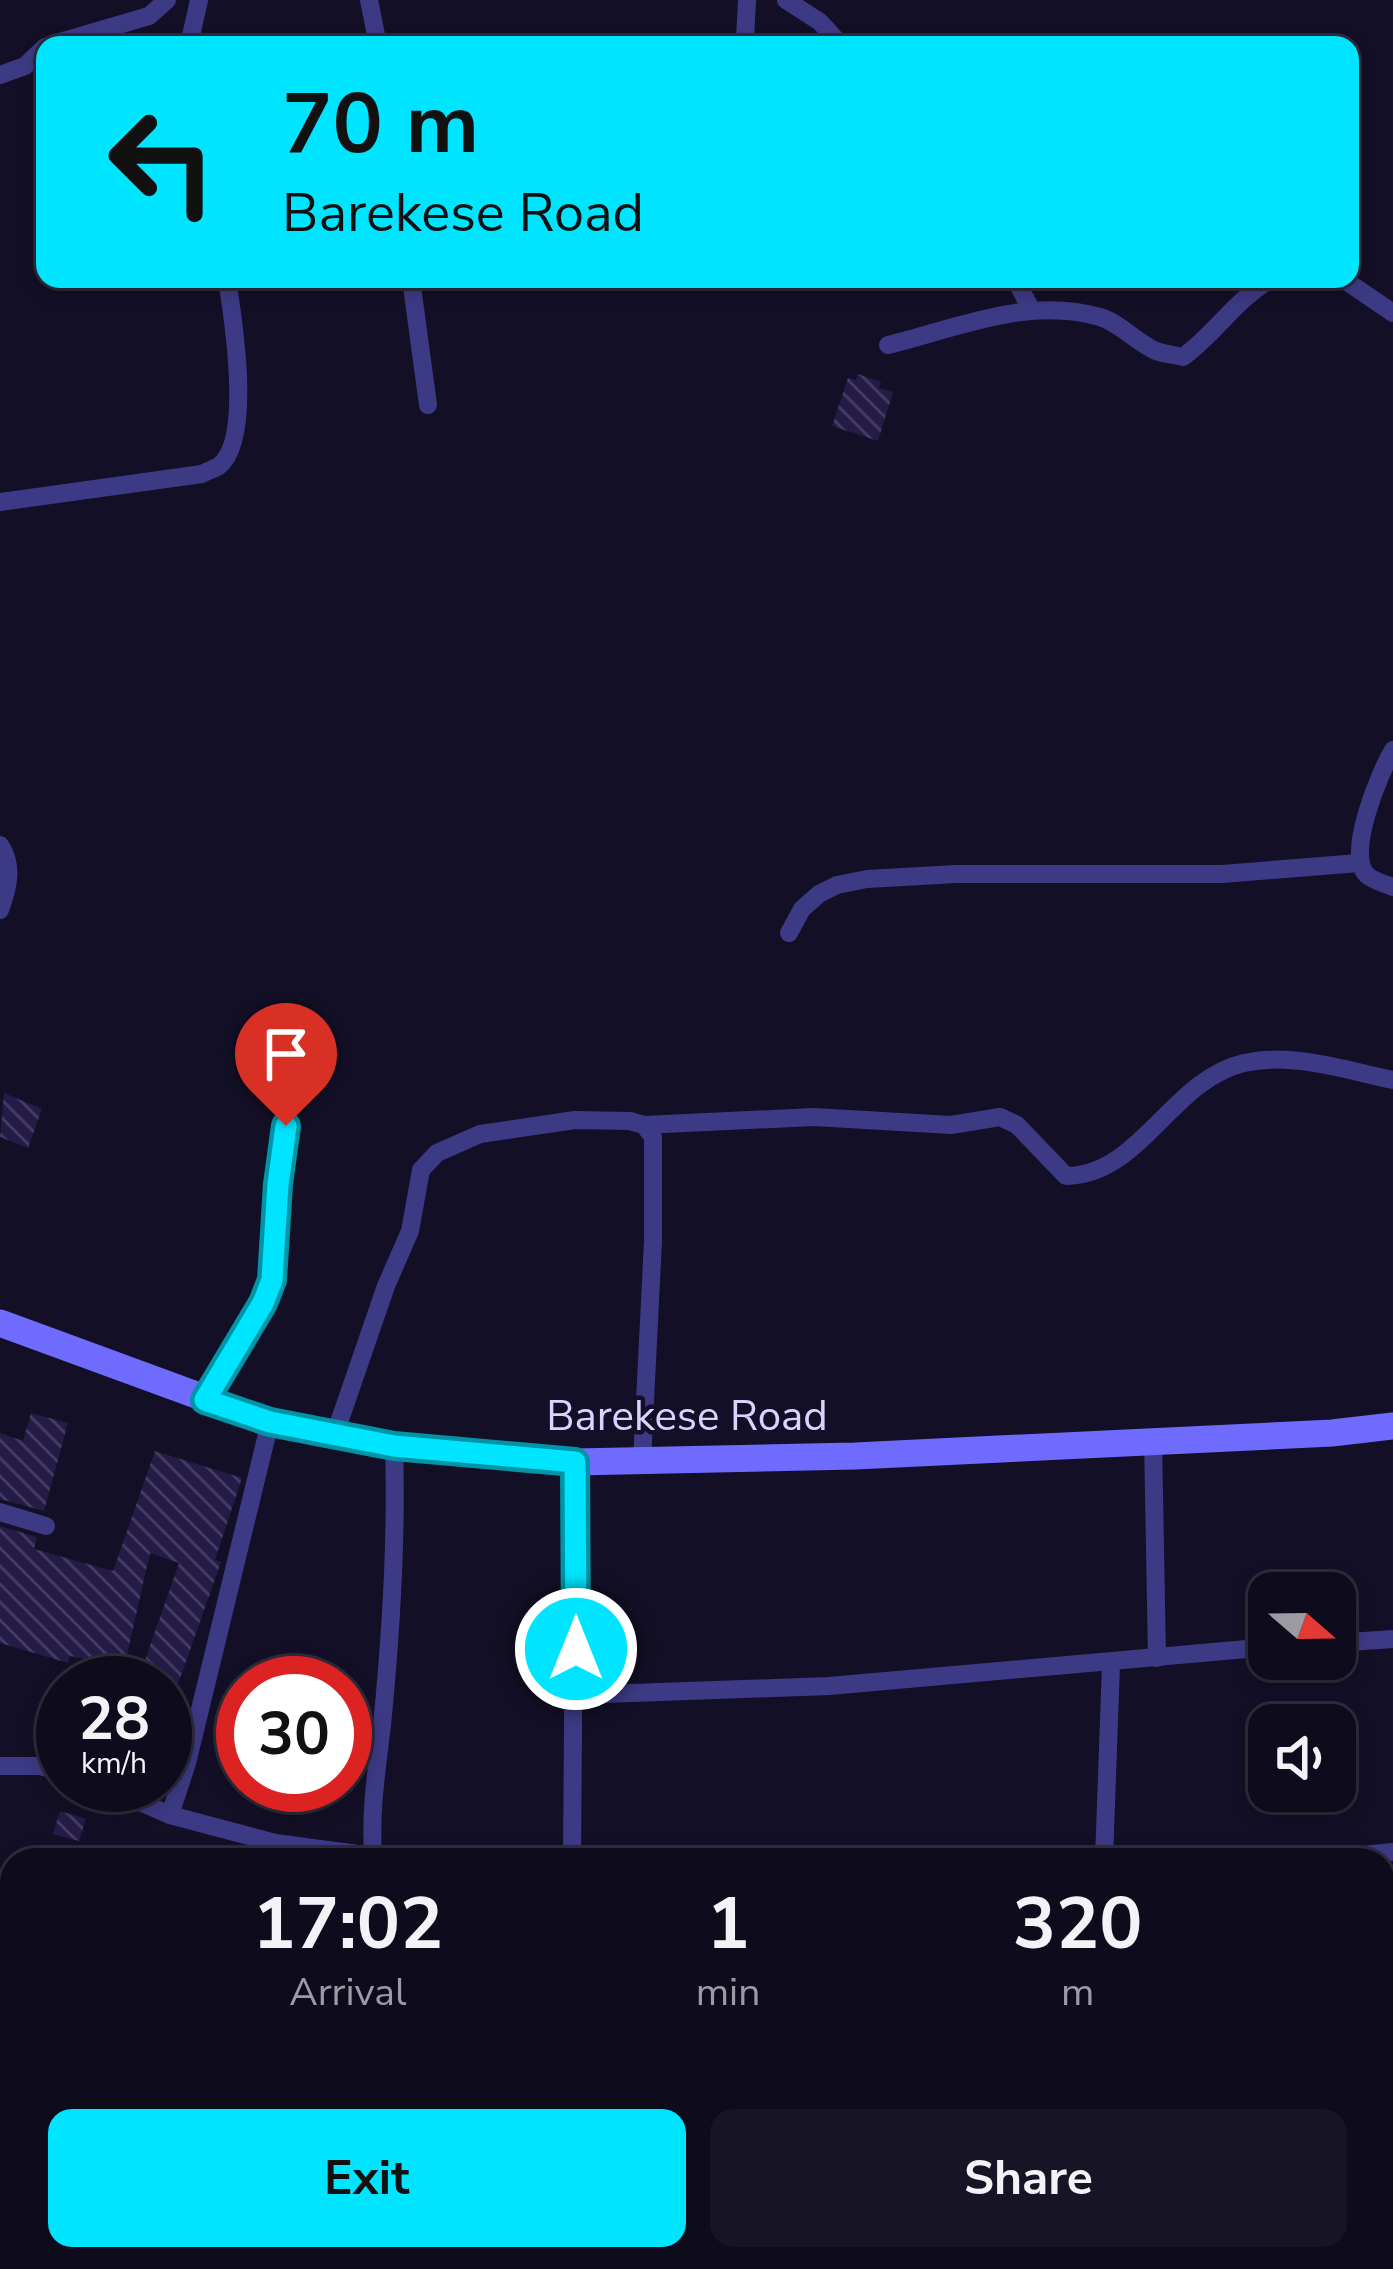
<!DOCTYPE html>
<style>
body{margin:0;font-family:"Nunito Sans",sans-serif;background:#171425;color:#f1f3f6;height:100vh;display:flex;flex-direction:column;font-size:45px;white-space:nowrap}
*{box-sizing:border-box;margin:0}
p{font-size:39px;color:#9b9ba3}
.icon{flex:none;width:66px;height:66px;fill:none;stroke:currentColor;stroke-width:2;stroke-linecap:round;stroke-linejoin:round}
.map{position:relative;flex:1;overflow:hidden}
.details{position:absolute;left:0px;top:1848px;width:1395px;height:423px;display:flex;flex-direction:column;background:#0e0b1c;border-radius:36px 36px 0 0;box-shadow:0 6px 18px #0003,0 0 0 3px #2e2b3b}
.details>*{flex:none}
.hud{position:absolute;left:36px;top:36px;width:1323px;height:252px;border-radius:24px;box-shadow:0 6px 18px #0003,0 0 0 3px #2e2b3b;background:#00e5ff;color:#111;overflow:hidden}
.needle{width:78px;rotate:110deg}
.controls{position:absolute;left:1248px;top:1572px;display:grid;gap:24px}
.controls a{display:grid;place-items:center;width:108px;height:108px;border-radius:24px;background:#0e0b1c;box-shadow:0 6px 18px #0003,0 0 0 3px #2e2b3b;font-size:60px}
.speed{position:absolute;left:36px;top:1656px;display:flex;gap:24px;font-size:60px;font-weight:700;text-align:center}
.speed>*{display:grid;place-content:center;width:156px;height:156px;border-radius:50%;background:#0e0b1c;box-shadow:0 6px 18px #0003,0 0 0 3px #2e2b3b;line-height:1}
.speed small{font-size:30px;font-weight:400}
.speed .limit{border:18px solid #d22;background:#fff;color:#111}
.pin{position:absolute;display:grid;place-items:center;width:102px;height:102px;color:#fff;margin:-123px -51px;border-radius:50% 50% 50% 0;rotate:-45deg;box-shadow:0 0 12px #0007}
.pin .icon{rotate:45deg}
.me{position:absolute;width:132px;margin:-66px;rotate:0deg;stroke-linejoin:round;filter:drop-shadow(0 0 9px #0008)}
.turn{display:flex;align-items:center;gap:42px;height:252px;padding:0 48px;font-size:54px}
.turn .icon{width:156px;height:156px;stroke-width:2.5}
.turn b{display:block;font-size:84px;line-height:102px}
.eta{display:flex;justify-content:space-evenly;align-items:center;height:204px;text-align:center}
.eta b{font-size:72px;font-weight:700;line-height:84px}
.button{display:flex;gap:24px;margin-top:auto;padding:24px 48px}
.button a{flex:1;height:138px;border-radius:24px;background:#00e5ff;color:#111;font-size:48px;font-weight:700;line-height:138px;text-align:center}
.button a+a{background:#171425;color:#f1f3f6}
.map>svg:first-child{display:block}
</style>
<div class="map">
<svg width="1393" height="2269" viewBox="0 0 1393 2269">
<defs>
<pattern id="building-back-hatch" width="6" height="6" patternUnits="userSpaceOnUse" patternTransform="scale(3)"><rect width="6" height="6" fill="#241b47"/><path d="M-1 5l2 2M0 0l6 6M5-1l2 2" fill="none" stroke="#433b63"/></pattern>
</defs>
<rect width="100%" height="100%" fill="#130f26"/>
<g fill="url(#building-back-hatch)">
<path d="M858 374 881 382 879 388 893 392 878 441 832 426 848 378 856 380Z"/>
<path d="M4 1093 42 1109 28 1148 0 1137Z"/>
<path d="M31 1413 68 1423 44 1511 0 1499V1433L23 1441Z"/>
<path d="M155 1451 242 1478 215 1560 221 1562 176 1690 165 1683 139 1677 179 1563 150 1553 124 1668 70 1656 68 1663 0 1643V1526L37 1537 34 1549 113 1571Z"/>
<path d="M60 1811 86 1819 79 1841 53 1834Z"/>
</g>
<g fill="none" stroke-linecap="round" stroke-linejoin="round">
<g stroke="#3d3a85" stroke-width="18">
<path d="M369 0 378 45"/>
<path d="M786 0 820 22 841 45"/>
<path d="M745 39 747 0"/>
<path d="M50 45 149 16 167 0"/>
<path d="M189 45 199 0"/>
<path d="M0 75 25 66 45 47"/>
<path d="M411 279 428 405"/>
<path d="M1015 279 1031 309"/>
<path d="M1343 279 1393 313"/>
<path d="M888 345C958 328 1028 296 1100 317 1120 323 1136 342 1156 351 1164 354 1175 355 1183 357 1215 334 1236 299 1271 279"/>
<path d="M0 502 202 474C207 471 214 469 219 466 253 439 233 318 227 279"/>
<path d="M1393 750C1380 772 1345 855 1367 875 1373 881 1385 884 1393 887"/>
<path d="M0 845C14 866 8 888 0 910"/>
<path d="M789 933 802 909 819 894 837 885 867 879 956 874H1222L1359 863"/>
<path d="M644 1125 814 1117 951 1125 1000 1117 1017 1125 1066 1176C1141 1175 1171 1080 1244 1063 1292 1052 1345 1070 1393 1080"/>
<path d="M205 1400 263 1303 272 1280 277 1184 287 1126"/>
<path d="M335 1434 386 1286 410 1231 421 1170 437 1153 480 1134 575 1120 630 1121 644 1125 653 1137V1241L642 1461"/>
<path d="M1153 1440 1157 1658"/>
<path d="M0 1512 46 1526"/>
<path d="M1335 1643 1393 1639"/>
<path d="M576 1695 829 1686 1269 1647"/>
<path d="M0 1766H40L63 1772"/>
<path d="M101 1785 170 1815 275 1843 403 1860"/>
<path d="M170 1815 187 1763 270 1422"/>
<path d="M373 1854C370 1810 377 1768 382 1725 391 1634 397 1537 394 1446"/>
<path d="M572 1860 575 1462"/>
<path d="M1104 1860 1111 1664"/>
<path d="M1312 1860 1393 1852"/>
<path d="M1383 2036H1393"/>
<path d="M16 2259 63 2269"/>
<path d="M482 2269 485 2259"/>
<path d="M1380 2269V2267"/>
</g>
<path stroke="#6f6bff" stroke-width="27" d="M0 1323 270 1422 394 1446 575 1462 855 1456 1332 1433 1393 1426"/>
</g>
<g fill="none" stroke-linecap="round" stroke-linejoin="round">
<g stroke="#0095a6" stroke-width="30">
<path id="route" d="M286 1126 278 1184 272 1280 263 1303 205 1400 270 1422 394 1446 575 1462 576 1649"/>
</g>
<use href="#route" stroke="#00e5ff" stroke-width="21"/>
</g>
<g text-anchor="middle" stroke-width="9" stroke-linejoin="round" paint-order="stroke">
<g font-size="42" fill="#d9d4ff" stroke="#130f26">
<text x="687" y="1430">Barekese Road</text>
</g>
</g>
</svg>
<div class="controls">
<a><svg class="needle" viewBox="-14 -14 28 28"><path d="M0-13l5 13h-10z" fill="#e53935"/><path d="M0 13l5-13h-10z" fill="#9b9ba3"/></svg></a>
<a><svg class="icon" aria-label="sound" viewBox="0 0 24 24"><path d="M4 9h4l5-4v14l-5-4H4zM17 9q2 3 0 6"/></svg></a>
</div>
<div class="speed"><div>28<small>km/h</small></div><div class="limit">30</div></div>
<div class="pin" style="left:286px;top:1126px;background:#d93025"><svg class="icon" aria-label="arrive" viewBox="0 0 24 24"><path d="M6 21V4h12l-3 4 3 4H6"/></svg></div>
<svg class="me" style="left:576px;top:1649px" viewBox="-20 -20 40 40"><circle r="17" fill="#00e5ff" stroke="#fff" stroke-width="3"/><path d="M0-11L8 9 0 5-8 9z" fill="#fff"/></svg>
<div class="hud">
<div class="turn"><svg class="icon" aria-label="left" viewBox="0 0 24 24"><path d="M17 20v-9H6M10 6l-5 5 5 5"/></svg><div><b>70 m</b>Barekese Road</div></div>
</div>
<section class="details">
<div class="eta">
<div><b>17:02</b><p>Arrival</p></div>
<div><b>1</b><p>min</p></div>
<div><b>320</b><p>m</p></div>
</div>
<div class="button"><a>Exit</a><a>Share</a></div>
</section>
</div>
